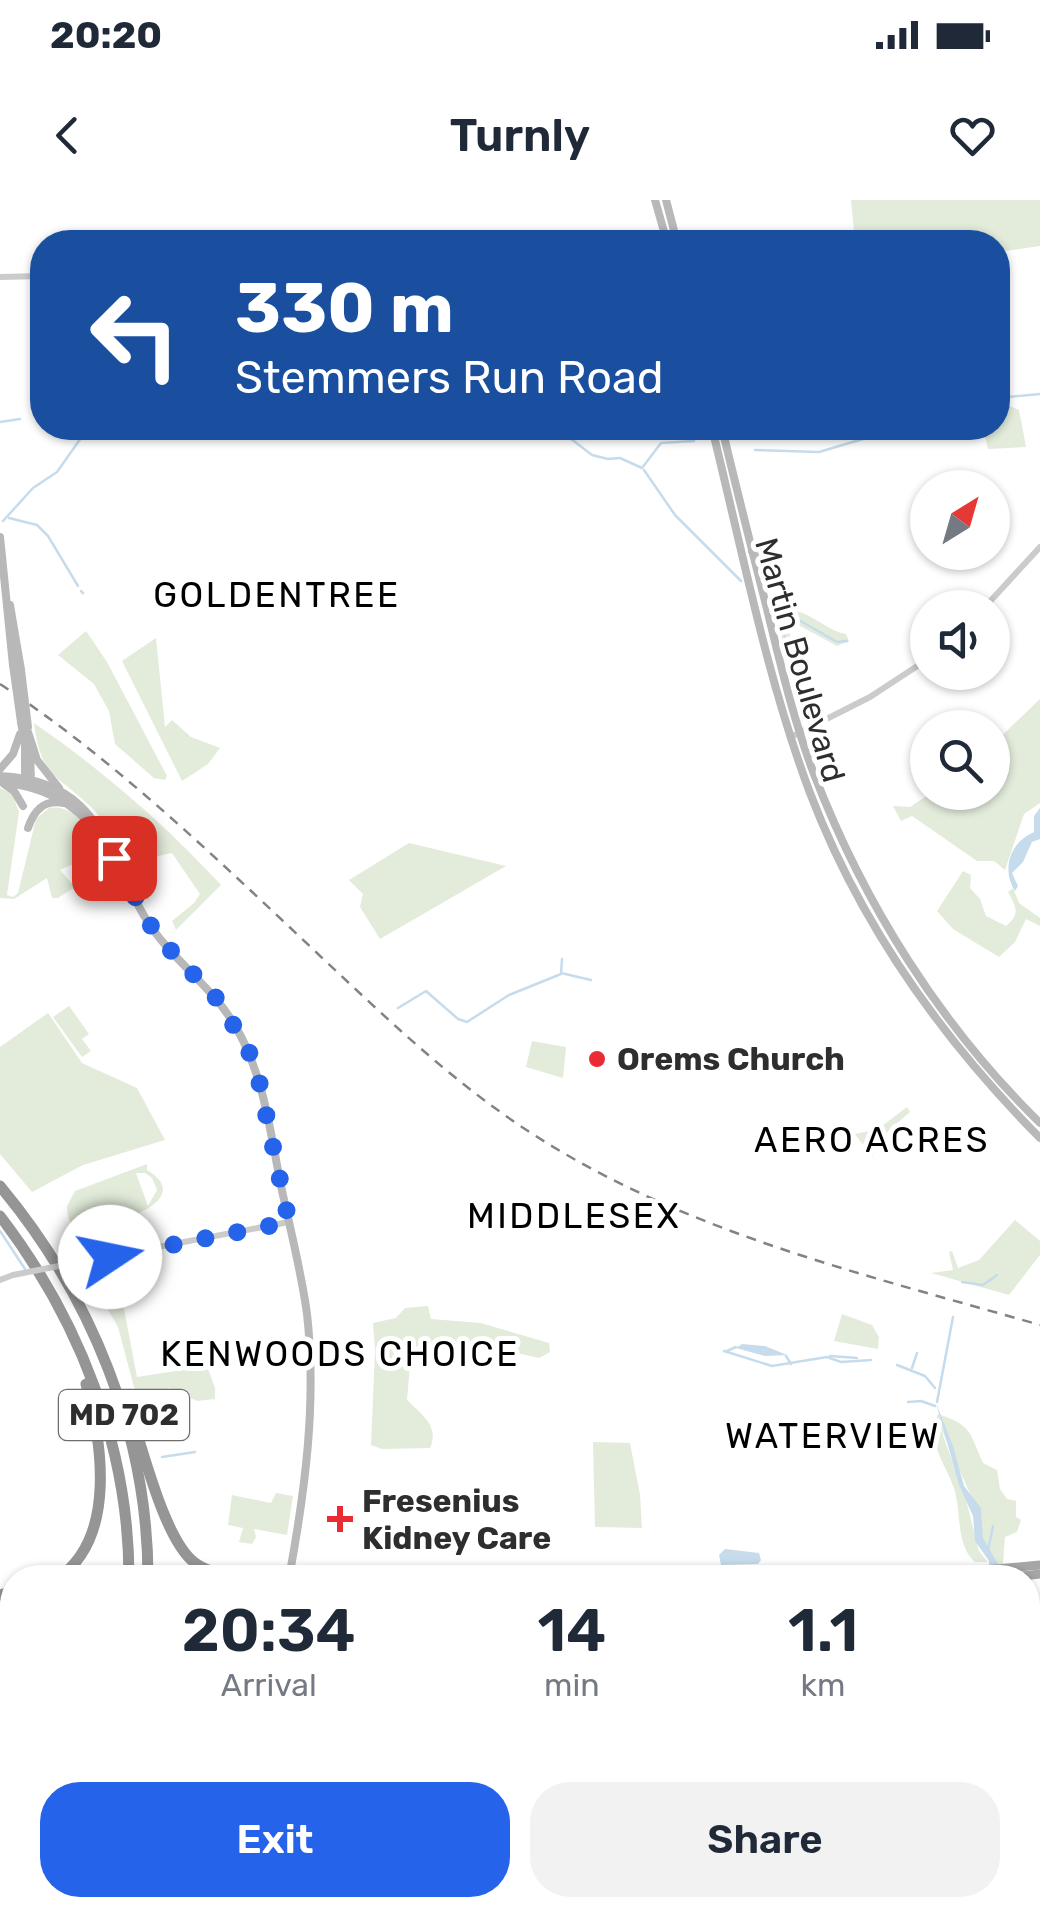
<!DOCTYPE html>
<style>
body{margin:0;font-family:Rubik,sans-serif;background:#f2f2f3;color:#1f2937;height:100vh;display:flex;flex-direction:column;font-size:38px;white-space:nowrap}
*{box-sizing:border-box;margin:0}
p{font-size:32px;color:#747a83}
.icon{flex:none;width:55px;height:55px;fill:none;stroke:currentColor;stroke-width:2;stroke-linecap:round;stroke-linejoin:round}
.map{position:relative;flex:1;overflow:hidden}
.panel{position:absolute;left:0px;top:1365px;width:1040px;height:352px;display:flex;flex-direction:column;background:#fff;border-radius:40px 40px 0 0;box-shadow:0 2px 8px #0004}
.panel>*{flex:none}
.top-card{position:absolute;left:30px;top:30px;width:980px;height:210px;border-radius:40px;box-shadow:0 2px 8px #0004;background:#1a4fa0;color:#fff;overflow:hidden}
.needle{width:65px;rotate:37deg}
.buttons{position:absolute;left:910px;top:270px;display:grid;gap:20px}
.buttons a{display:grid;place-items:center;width:100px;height:100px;border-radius:50%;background:#fff;box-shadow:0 2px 8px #0004;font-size:50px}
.pin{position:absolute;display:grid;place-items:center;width:85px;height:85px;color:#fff;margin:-42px;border-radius:20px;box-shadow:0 5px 15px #0006}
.me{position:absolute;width:110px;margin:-55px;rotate:79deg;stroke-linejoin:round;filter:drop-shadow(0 0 8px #0008)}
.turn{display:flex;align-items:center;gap:35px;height:210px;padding:0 40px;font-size:45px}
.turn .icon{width:130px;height:130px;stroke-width:2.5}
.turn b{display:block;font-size:70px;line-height:85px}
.eta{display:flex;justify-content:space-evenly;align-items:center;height:170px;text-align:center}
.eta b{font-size:60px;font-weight:600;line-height:70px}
.action{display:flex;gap:20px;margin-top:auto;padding:20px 40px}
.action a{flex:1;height:115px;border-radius:40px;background:#2563eb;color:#fff;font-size:40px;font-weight:600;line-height:115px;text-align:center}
.action a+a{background:#f2f2f3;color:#1f2937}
.status{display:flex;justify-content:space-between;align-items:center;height:70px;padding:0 50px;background:#fff;direction:ltr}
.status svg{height:28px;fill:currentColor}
header{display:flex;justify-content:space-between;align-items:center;height:130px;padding:0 40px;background:#fff;font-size:45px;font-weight:600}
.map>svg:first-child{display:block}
</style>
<div class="status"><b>20:20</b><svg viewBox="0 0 49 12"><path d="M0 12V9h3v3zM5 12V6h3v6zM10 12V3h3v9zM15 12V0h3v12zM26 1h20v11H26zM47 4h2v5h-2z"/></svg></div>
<header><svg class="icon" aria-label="back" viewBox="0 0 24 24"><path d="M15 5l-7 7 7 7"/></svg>Turnly<svg class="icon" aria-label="heart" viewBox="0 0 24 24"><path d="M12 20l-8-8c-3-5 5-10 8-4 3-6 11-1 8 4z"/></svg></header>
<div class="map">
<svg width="1040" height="1717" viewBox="0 0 1040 1717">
<rect width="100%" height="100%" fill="#fff"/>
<g fill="#e3ecdb" fill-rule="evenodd">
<path d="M851 0H1040V46L998 52V42H855Z"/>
<path d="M1001 202 1019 210 1026 247 988 249 983 228H998V203Z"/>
<path d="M773 397 786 406 787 412C807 407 825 431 846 434L849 441 837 446 791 421 789 456 786 457Z"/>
<path d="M86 431 107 462 167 576 165 580 154 578 115 544 109 511 94 484 58 455Z"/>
<path d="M156 438 165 527 172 520 191 537 220 548 208 564 182 581 122 461Z"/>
<path d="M1040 499V603L1024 614 1005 670 994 661H977L912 616 901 621 893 606 910 607 931 593 953 605 969 593 992 592 993 544Z"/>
<path d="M34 523C102 570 165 624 221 685L176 730 172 721 194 703 200 694 172 653 139 660 125 667C117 647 110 627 95 611 60 575 41 580 34 523Z"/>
<path d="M0 588 12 593 19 612 7 695 13 697 18 693 36 619 49 608C74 604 92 630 104 650L60 670 75 687 58 698H52L47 678 14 699 0 698Z"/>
<path d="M409 643 506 666 380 739 360 707 363 694 349 680Z"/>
<path d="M963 671 971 675 970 688 980 699 986 716 1006 726C1021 714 1016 707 1008 692L1013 688 1019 703 1040 718V726L1026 719 1015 742 999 757 953 729 937 711Z"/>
<path d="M69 806 89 834 82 839 91 851 82 857 53 817Z"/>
<path d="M48 813 82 863 137 888 165 940 83 965 32 992 0 954V847Z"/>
<path d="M532 841 566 847 563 878 526 867Z"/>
<path d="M907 907 910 912 884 935 872 957 855 934 878 929Z"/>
<path d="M147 964V970C186 994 144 1012 121 1021 100 1029 67 1042 67 1006L75 991ZM145 973 152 978 157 990 148 1006 136 973Z"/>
<path d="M1015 1020 1040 1041V1055L1009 1095 931 1073 953 1070 949 1052 952 1051 958 1068 979 1060Z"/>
<path d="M96 1089 124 1109 137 1177 207 1166 215 1188V1199L197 1201 169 1188 161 1193 164 1223 161 1237 152 1240 147 1236 118 1127Z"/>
<path d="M428 1106 431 1119 481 1123 549 1143 550 1152 539 1158 464 1141 419 1146 410 1165 407 1200C421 1214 440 1226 430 1248L382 1249 371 1245 375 1151 373 1123 396 1118 405 1108Z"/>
<path d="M842 1114 872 1125 879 1137 878 1149 834 1141Z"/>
<path d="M938 1214C973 1226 969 1232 983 1263L997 1270 1000 1289 1007 1299 1016 1301V1317L1021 1320 1017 1332 1005 1337 1003 1364H996L984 1343 976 1307 939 1224 966 1300 979 1351 988 1362H975C955 1344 962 1313 954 1288 946 1265 925 1240 938 1214Z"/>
<path d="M593 1242 630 1243 640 1295 642 1328 595 1327Z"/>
<path d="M276 1293 293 1296 287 1335 254 1329 256 1337 252 1344 239 1342 243 1328 228 1325 232 1295 271 1303Z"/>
<path d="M1040 1583V1689L1028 1696V1619Z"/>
<path d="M22 1705H67V1716L16 1717Z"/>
<path d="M476 1705H536L539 1717H483Z"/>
<path d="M666 1705H835L831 1717H671Z"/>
<path d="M984 1705H1020L1011 1717H976Z"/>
</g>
<g fill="#c6dcec">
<path d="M1040 608V639L1032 642 1023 662 1012 673 1018 686 1015 691C1001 669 1010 642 1034 632V616Z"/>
<path d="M742 1144 765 1146 787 1155 765 1156 736 1148Z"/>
<path d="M936 1203 953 1246 964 1286 981 1308 983 1338 998 1364V1377H989V1361L975 1341 973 1316 959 1285Z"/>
<path d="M725 1349 759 1353 761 1360 758 1364 721 1365 719 1355Z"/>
<path d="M1028 1543 1040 1569V1612L1028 1621Z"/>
<path d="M923 1705H987L980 1717H926Z"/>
</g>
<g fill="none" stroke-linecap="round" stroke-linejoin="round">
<g stroke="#c6dcec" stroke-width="2.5">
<path d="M998 198 1040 194"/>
<path d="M0 222 20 219"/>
<path d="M548 228 566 235 592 255 608 259 620 258 642 268 661 243 694 241"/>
<path d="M755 250 819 252 900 228"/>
<path d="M644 270 675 315 741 381"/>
<path d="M9 318 37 325 48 336 78 386"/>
<path d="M3 321 33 288 57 272 88 228"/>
<path d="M81 391 83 393"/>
<path d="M772 411 792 416 837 442 847 441"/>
<path d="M779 413 804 518"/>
<path d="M561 773 591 780"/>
<path d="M398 808 426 791 458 819 467 822 509 795 561 774 562 759"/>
<path d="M0 1031 25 1069"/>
<path d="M962 1082 983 1085 997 1075"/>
<path d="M724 1151 772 1166 827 1157 841 1162 871 1160"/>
<path d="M727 1151 736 1147"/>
<path d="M786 1156 791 1164"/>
<path d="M830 1156 857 1158"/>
<path d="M897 1165 925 1176 935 1188"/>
<path d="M912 1168 917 1153"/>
<path d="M908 1202 921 1201 935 1206"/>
<path d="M937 1202 953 1117"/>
<path d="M162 1257 195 1252"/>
<path d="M988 1350 993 1326"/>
<path d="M482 1705 485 1717"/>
<path d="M569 1717 574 1708"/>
<path d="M728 1717 734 1711 748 1712 764 1706 773 1713 788 1708 799 1717"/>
<path d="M824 1717 826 1705"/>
</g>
<g stroke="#cbcbcb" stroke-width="6">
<path d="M0 77 42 76"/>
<path d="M984 408 1040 347"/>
<path d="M791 537 870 497 928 459"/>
<path d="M79 1062 289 1022"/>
<path d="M0 1080 13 1075"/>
<path d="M0 1628 12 1634"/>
<path d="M161 1705 195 1717"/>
<path d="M276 1717 277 1705"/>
<path d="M326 1717 347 1705"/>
</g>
<g stroke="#b8b8b8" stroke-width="8">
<path d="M655 0 667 42"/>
<path d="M666 0 677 42"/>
<path d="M712 228C742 349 766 476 810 593 860 724 942 839 1040 938"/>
<path d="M722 228C736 287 751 346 766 405 780 462 793 519 814 574 864 704 940 825 1040 923"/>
<path d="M0 337 13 465"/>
<path d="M752 351 766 359 760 371"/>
<path d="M10 405 21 470"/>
<path d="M21 522 25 545V581"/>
<path d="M28 532 37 560 59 588"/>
<path d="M30 551 31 582"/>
<path d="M0 569 13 554 20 534"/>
<path d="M0 576C101 581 103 648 146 719 171 760 213 786 237 829 263 875 270 929 280 981 289 1025 301 1069 307 1114 317 1202 305 1291 289 1378"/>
<path d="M0 582C41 586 74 601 99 635"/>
<path d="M4 584 14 591 23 606"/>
<path d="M28 628C34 610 44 599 64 603"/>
<path d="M82 1717 85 1705"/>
<path d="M88 1717 90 1705"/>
</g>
<g stroke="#a6a6a6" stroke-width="9">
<path d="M533 1378 986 1370 1040 1365"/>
<path d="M1005 1378 1040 1374"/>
<path d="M0 1409 12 1406"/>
</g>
<g stroke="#959595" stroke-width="11">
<path d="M0 986C91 1095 148 1234 148 1378"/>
<path d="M0 1016C79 1119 129 1246 129 1378"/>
<path d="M133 1221C145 1257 166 1342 195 1363 210 1374 228 1375 247 1378"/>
<path d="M58 1378C117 1338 102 1242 86 1184"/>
<path d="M0 1395 12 1392"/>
</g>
<path stroke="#838383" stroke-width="2.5" stroke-dasharray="10 8" stroke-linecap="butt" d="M0 484C116 561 216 658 317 753 382 814 445 875 519 925 676 1031 860 1073 1040 1125"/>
<path stroke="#cbcbcb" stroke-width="6" d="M13 1075 79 1062"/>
<g stroke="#b8b8b8" stroke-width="8">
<path d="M13 465 21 522"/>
<path d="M21 470 28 527"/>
</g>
</g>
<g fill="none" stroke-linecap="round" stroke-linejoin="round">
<path stroke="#2563eb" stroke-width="18" stroke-dasharray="0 32.4" d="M110 1057 289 1022 258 876 248 849 218 800 156 735 114 658"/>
</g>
<g fill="#ea2b34" stroke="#fff" stroke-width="4">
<circle cx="597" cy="859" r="10"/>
<path d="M335 1304h10v10h10v10h-10v10h-10v-10h-10v-10h10z"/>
</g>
<g text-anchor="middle" stroke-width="10" stroke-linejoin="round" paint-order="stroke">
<rect fill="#fff" stroke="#6d6d6d" stroke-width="2.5" x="59" y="1190" width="130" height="50" rx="8"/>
<g font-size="30" font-weight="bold" fill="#2e2e2e">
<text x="124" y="1225">MD 702</text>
</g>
<g font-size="32" fill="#2e2e2e" stroke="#fff">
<text transform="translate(800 460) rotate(74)" y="11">Martin Boulevard</text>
</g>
<g font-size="32" font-weight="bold" fill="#2e2e2e" stroke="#fff" text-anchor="start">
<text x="617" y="870">Orems Church</text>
<text x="362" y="1312">Fresenius<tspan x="362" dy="37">Kidney Care</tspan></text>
</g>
<g font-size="35" letter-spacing="2.5" fill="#000" stroke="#fff">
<text x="277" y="407">GOLDENTREE</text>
<text x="872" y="952">AERO ACRES</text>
<text x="574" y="1028">MIDDLESEX</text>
<text x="340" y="1166">KENWOODS CHOICE</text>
<text x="833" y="1248">WATERVIEW</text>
</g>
</g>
</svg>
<div class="buttons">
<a><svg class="needle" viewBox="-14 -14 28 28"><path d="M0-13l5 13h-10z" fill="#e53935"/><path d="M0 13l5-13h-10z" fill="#747a83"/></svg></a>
<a><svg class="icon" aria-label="sound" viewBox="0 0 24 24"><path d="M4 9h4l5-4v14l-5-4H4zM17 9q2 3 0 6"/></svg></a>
<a><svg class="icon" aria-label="search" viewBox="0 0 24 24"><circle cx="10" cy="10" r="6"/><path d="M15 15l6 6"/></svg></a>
</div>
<div class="pin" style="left:114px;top:658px;background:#d93025"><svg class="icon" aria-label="arrive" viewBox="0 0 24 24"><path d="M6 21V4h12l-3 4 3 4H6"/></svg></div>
<svg class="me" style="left:110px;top:1057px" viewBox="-20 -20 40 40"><circle r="19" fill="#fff"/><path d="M0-13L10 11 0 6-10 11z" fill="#2563eb"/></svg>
<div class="top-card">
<div class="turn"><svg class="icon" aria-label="left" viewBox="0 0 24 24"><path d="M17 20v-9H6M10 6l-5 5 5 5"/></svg><div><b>330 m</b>Stemmers Run Road</div></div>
</div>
<section class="panel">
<div class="eta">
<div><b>20:34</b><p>Arrival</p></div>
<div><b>14</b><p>min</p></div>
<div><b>1.1</b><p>km</p></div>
</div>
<div class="action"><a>Exit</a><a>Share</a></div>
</section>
</div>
